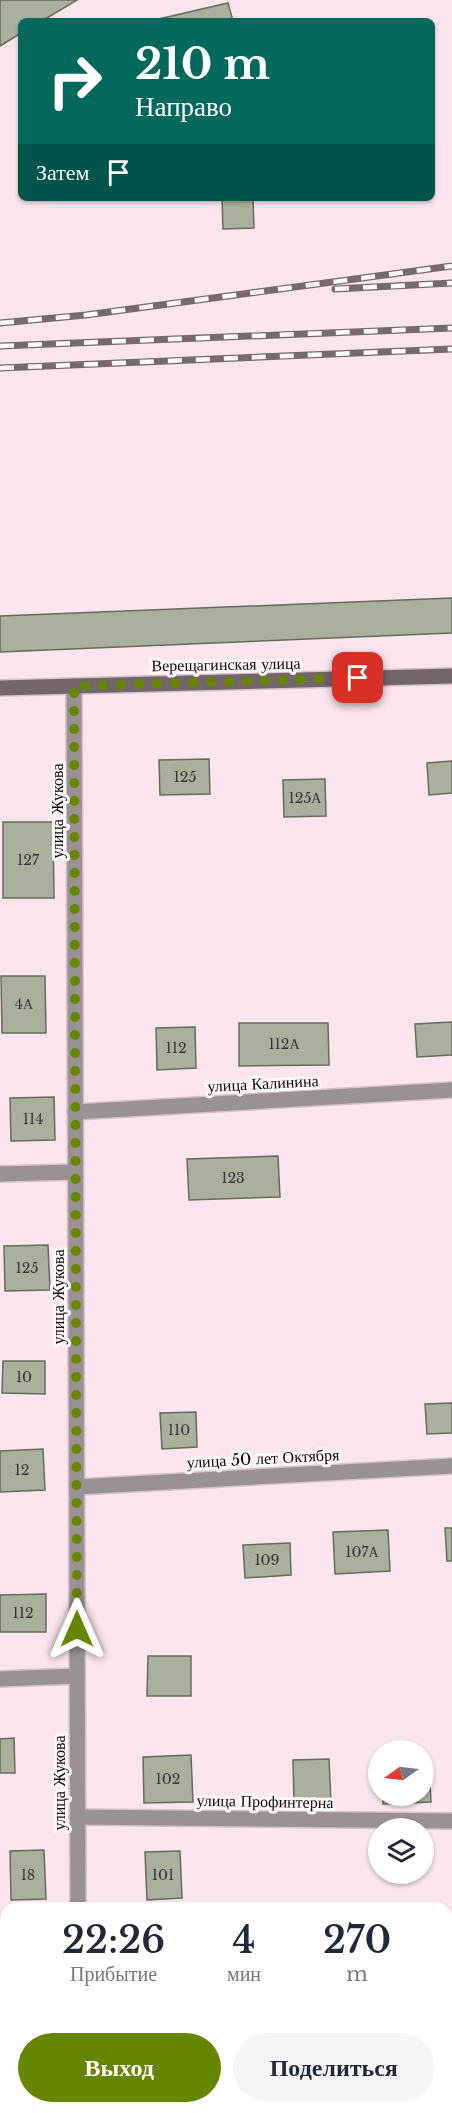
<!DOCTYPE html>
<html lang="ru">
<meta charset="utf-8">
<style>
body{margin:0;font-family:"Libre Baskerville",serif;background:#f6f6f7;color:#1f2937;height:100vh;display:flex;flex-direction:column;font-size:22px;white-space:nowrap}
*{box-sizing:border-box;margin:0}
p{font-size:20px;color:#747a83}
.icon{flex:none;width:33px;height:33px;fill:none;stroke:currentColor;stroke-width:2;stroke-linecap:round;stroke-linejoin:round}
.map{position:relative;flex:1;overflow:hidden}
.drawer{position:absolute;left:0px;top:1902px;width:453px;height:212px;display:flex;flex-direction:column;background:#fff;border-radius:18px 18px 0 0;box-shadow:0 2px 4px #0004}
.drawer>*{flex:none}
.banner{position:absolute;left:18px;top:18px;width:417px;height:183px;border-radius:9px;box-shadow:0 2px 4px #0004;background:#00695c;color:#fff;overflow:hidden}
.needle{width:39px;rotate:256deg}
.controls{position:absolute;left:368px;top:1740px;display:grid;gap:12px}
.controls a{display:grid;place-items:center;width:66px;height:66px;border-radius:50%;background:#fff;box-shadow:0 2px 4px #0004;font-size:30px}
.pin{position:absolute;display:grid;place-items:center;width:51px;height:51px;color:#fff;margin:-26px;border-radius:12px;box-shadow:0 3px 9px #0006}
.me{position:absolute;width:66px;margin:-33px;rotate:0deg;stroke-linejoin:round;filter:drop-shadow(0 0 4px #0008)}
.turn{display:flex;align-items:center;gap:21px;height:126px;padding:0 18px;font-size:27px}
.turn .icon{width:78px;height:78px;stroke-width:2.5}
.turn b{display:block;font-size:42px;line-height:51px}
.then{display:flex;align-items:center;height:57px;padding:0 18px;background:#0003;gap:12px;font-size:22px}
.eta{display:flex;justify-content:space-evenly;align-items:center;height:102px;text-align:center}
.eta b{font-size:36px;font-weight:600;line-height:42px}
.action{display:flex;gap:12px;margin-top:auto;padding:12px 18px}
.action a{flex:1;height:69px;border-radius:36px;background:#668600;color:#fff;font-size:24px;font-weight:600;line-height:69px;text-align:center}
.action a+a{background:#f6f6f7;color:#1f2937}
.map>svg:first-child{display:block}
</style>
<div class="map">
<svg width="452" height="2113" viewBox="0 0 452 2113">
<rect width="100%" height="100%" fill="#fce5ee"/>
<g fill="#a9b19e" stroke="#656c5a" stroke-width="1.5">
<path d="M0 0H77L42 21H21V33L0 46Z"/>
<path d="M228 3 233 21H150Z"/>
<path d="M222 198H253L254 228 223 229Z"/>
<path d="M452 598V633L0 652V616Z"/>
<path d="M209 759 210 794 160 795 159 760Z"/>
<path d="M452 761V793L429 795 427 763Z"/>
<path d="M325 779 326 816 284 817 283 780Z"/>
<path d="M3 822H53L54 898H3Z"/>
<path d="M1 976H45L46 1033H2Z"/>
<path d="M452 1022V1055L417 1057 415 1024Z"/>
<path d="M239 1023H328L329 1065 239 1066Z"/>
<path d="M195 1027 196 1068 157 1070 156 1028Z"/>
<path d="M54 1097 55 1140 11 1141 10 1098Z"/>
<path d="M278 1156 280 1197 189 1200 187 1159Z"/>
<path d="M48 1245 50 1290 5 1291 4 1246Z"/>
<path d="M3 1361H45V1394L2 1393Z"/>
<path d="M452 1403V1433L427 1434 425 1404Z"/>
<path d="M196 1412 197 1447 162 1449 160 1413Z"/>
<path d="M43 1449 45 1490 0 1492V1451Z"/>
<path d="M445 1528H452V1561H447Z"/>
<path d="M388 1530 390 1571 335 1574 333 1532Z"/>
<path d="M290 1543 291 1575 245 1578 243 1545Z"/>
<path d="M46 1594V1632H0V1595Z"/>
<path d="M148 1656H191V1696H147Z"/>
<path d="M14 1738 15 1773H0V1739Z"/>
<path d="M191 1755 193 1802 144 1803 143 1757Z"/>
<path d="M329 1759 331 1801 294 1802 293 1760Z"/>
<path d="M423 1765H429L431 1802 383 1804V1796H423Z"/>
<path d="M44 1850 46 1899 11 1900 10 1851Z"/>
<path d="M180 1851 182 1898 147 1900 145 1852Z"/>
<rect x="0" y="1935" width="6" height="51"/>
<rect x="447" y="2078" width="5" height="31"/>
<path d="M0 2088H6V2108H35V2113H0Z"/>
<path d="M153 2108H204L205 2113H153Z"/>
<path d="M314 2108H354L355 2113H315Z"/>
</g>
<g fill="none" stroke-linecap="round" stroke-linejoin="round">
<g stroke="#d6c2ca" stroke-width="18">
<g id="minor">
<path d="M74 686 78 1908"/>
<path d="M75 1112 452 1090"/>
<path d="M0 1174 75 1172"/>
<path d="M77 1487 452 1466"/>
<path d="M0 1679 77 1676"/>
<path d="M77 1817 452 1821"/>
<path d="M78 2108V2113"/>
</g>
</g>
<g stroke="#d6c2ca" stroke-width="18">
<path id="secondary" d="M0 688 452 676"/>
</g>
<use href="#minor" stroke="#9a9194" stroke-width="15"/>
<use href="#secondary" stroke="#73656b" stroke-width="15"/>
<g stroke="#77696f" stroke-width="7">
<g id="rail">
<path d="M335 289 452 283"/>
<path d="M0 323 86 315 452 266"/>
<path d="M0 346 452 328"/>
<path d="M0 368 452 349"/>
</g>
</g>
<use href="#rail" stroke="#fdf8fa" stroke-width="4.5" stroke-dasharray="14" stroke-linecap="butt"/>
</g>
<g fill="none" stroke-linecap="round" stroke-linejoin="round">
<path stroke="#668600" stroke-width="10" stroke-dasharray="0 18" d="M77 1629 74 686 358 678"/>
</g>
<g text-anchor="middle" stroke-width="6" stroke-linejoin="round" paint-order="stroke">
<g font-size="14" fill="#363330">
<text x="185" y="782">125</text>
<text x="305" y="803">125А</text>
<text x="28" y="865">127</text>
<text x="24" y="1009">4А</text>
<text x="284" y="1049">112А</text>
<text x="176" y="1053">112</text>
<text x="33" y="1124">114</text>
<text x="233" y="1183">123</text>
<text x="27" y="1273">125</text>
<text x="24" y="1382">10</text>
<text x="179" y="1435">110</text>
<text x="22" y="1475">12</text>
<text x="362" y="1557">107А</text>
<text x="267" y="1565">109</text>
<text x="23" y="1618">112</text>
<text x="168" y="1784">102</text>
<text x="28" y="1880">18</text>
<text x="163" y="1880">101</text>
</g>
<g font-size="16" fill="#10090c" stroke="#fdf8fa">
<text transform="translate(226 664) rotate(-1)" y="6">Верещагинская улица</text>
<text transform="translate(57 811) rotate(-90)" y="6">улица Жукова</text>
<text transform="translate(263 1083) rotate(-3)" y="6">улица Калинина</text>
<text transform="translate(58 1297) rotate(-90)" y="6">улица Жукова</text>
<text transform="translate(263 1458) rotate(-3)" y="6">улица 50 лет Октября</text>
<text transform="translate(59 1783) rotate(-90)" y="6">улица Жукова</text>
<text transform="translate(265 1801) rotate(1)" y="6">улица Профинтерна</text>
</g>
</g>
</svg>
<div class="controls">
<a><svg class="needle" viewBox="-14 -14 28 28"><path d="M0-13l5 13h-10z" fill="#e53935"/><path d="M0 13l5-13h-10z" fill="#747a83"/></svg></a>
<a><svg class="icon" aria-label="layers" viewBox="0 0 24 24"><path d="M12 4l9 5-9 5-9-5zM3 14l9 5 9-5"/></svg></a>
</div>
<div class="pin" style="left:358px;top:678px;background:#d93025"><svg class="icon" aria-label="arrive" viewBox="0 0 24 24"><path d="M6 21V4h12l-3 4 3 4H6"/></svg></div>
<svg class="me" style="left:77px;top:1629px" viewBox="-20 -20 40 40"><path d="M0-17L14 15 0 8-14 15z" fill="#668600" stroke="#fff" stroke-width="4"/></svg>
<div class="banner">
<div class="turn"><svg class="icon" aria-label="right" viewBox="0 0 24 24"><path d="M7 20v-9h11M14 6l5 5-5 5"/></svg><div><b>210 m</b>Направо</div></div>
<div class="then">Затем<svg class="icon" aria-label="arrive" viewBox="0 0 24 24"><path d="M6 21V4h12l-3 4 3 4H6"/></svg></div>
</div>
<section class="drawer">
<div class="eta">
<div><b>22:26</b><p>Прибытие</p></div>
<div><b>4</b><p>мин</p></div>
<div><b>270</b><p>m</p></div>
</div>
<div class="action"><a>Выход</a><a>Поделиться</a></div>
</section>
</div>
